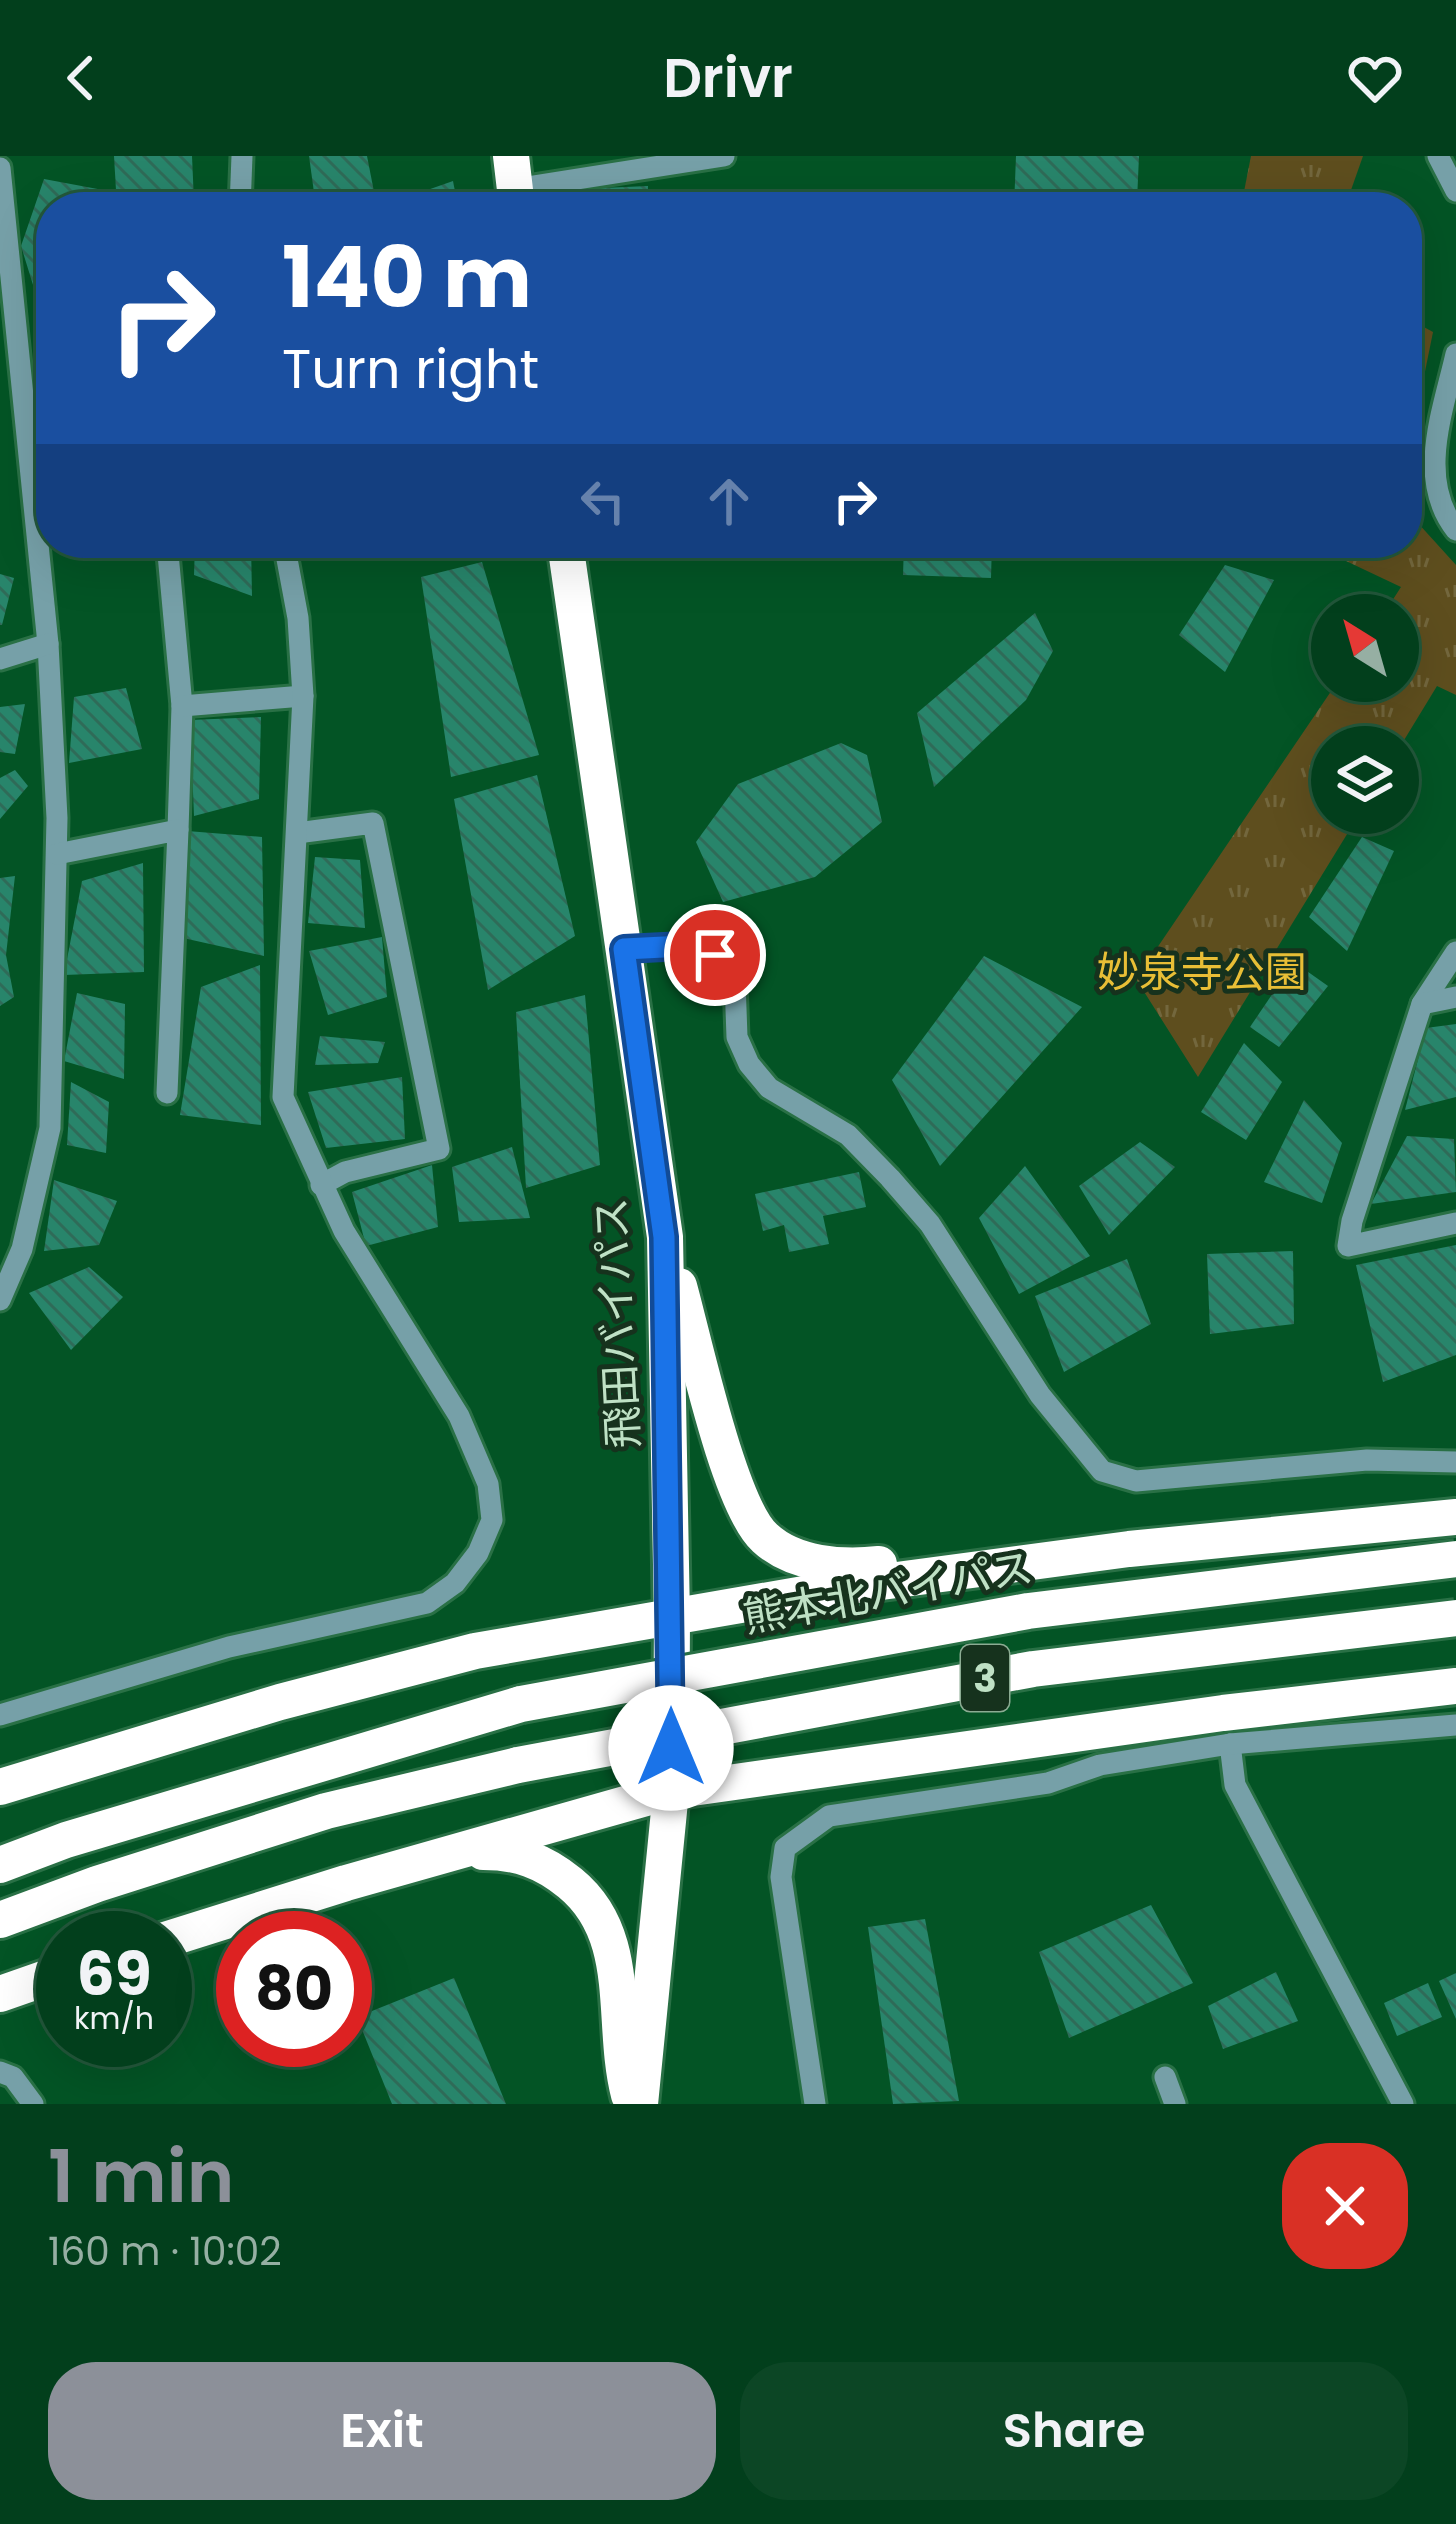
<!DOCTYPE html>
<meta charset="utf-8">
<style>
body{margin:0;font-family:Poppins,"Noto Sans JP",sans-serif;background:#0c4625;color:#f1f3f6;height:100vh;display:flex;flex-direction:column;font-size:45px;white-space:nowrap}
*{box-sizing:border-box;margin:0}
p{font-size:39px;color:#96afa3}
.icon{flex:none;width:66px;height:66px;fill:none;stroke:currentColor;stroke-width:2;stroke-linecap:round;stroke-linejoin:round}
.map{position:relative;height:1948px;overflow:hidden}
.sheet{display:flex;flex-direction:column;background:#023f1c;flex:1}
.sheet>*{flex:none}
.hud{position:absolute;left:36px;top:36px;width:1386px;height:366px;border-radius:48px;box-shadow:0 12px 48px #0002,0 0 0 3px #23583b;background:#1a4fa0;color:#fff;overflow:hidden}
.needle{width:78px;rotate:323deg}
.buttons{position:absolute;left:1311px;top:438px;display:grid;gap:24px}
.buttons a{display:grid;place-items:center;width:108px;height:108px;border-radius:50%;background:#023f1c;box-shadow:0 12px 48px #0002,0 0 0 3px #23583b;font-size:60px}
.speed{position:absolute;left:36px;top:1755px;display:flex;gap:24px;font-size:60px;font-weight:700;text-align:center}
.speed>*{display:grid;place-content:center;width:156px;height:156px;border-radius:50%;background:#023f1c;box-shadow:0 12px 48px #0002,0 0 0 3px #23583b;line-height:1}
.speed small{font-size:30px;font-weight:400}
.speed .limit{border:18px solid #d22;background:#fff;color:#111}
.pin{position:absolute;display:grid;place-items:center;width:102px;height:102px;color:#fff;margin:-51px;border:6px solid #fff;border-radius:50%;box-shadow:0 3px 12px #0007}
.me{position:absolute;width:132px;margin:-66px;rotate:0deg;stroke-linejoin:round;filter:drop-shadow(0 0 9px #0008)}
.turn{display:flex;align-items:center;gap:42px;height:252px;padding:0 48px;font-size:54px}
.turn .icon{width:156px;height:156px;stroke-width:2.5}
.turn b{display:block;font-size:84px;line-height:102px}
.lanes{display:flex;align-items:center;height:114px;padding:0 48px;background:#0003;justify-content:center;gap:60px;direction:ltr}
.lanes .off{opacity:.35}
.round{display:grid;place-items:center;flex:none;width:126px;height:126px;border-radius:48px;background:#0c4625}
.head{display:flex;align-items:center;justify-content:space-between;height:204px;padding:0 48px}
h1{font-size:72px;font-weight:600;line-height:90px;color:#8c9099}
.primary-button{display:flex;gap:24px;margin-top:auto;padding:24px 48px}
.primary-button a{flex:1;height:138px;border-radius:48px;background:#8c9099;color:#fff;font-size:48px;font-weight:600;line-height:138px;text-align:center}
.primary-button a+a{background:#0c4625;color:#f1f3f6}
header{display:flex;justify-content:space-between;align-items:center;height:156px;padding:0 48px;background:#023f1c;font-size:54px;font-weight:600}
.map>svg:first-child{display:block}
</style>
<header><svg class="icon" aria-label="back" viewBox="0 0 24 24"><path d="M15 5l-7 7 7 7"/></svg>Drivr<svg class="icon" aria-label="heart" viewBox="0 0 24 24"><path d="M12 20l-8-8c-3-5 5-10 8-4 3-6 11-1 8 4z"/></svg></header>
<div class="map">
<svg width="1456" height="1948" viewBox="0 0 1456 1948">
<defs>
<pattern id="grass-tufts" width="24" height="20" patternUnits="userSpaceOnUse" patternTransform="scale(3)"><rect width="24" height="20" fill="#5e4e1e"/><path d="M3 7l-1-3M5 7V3M7 7l1-3M15 17l-1-3M17 17v-4M19 17l1-3" fill="none" stroke="#73673d"/></pattern>
<pattern id="building-back-hatch" width="6" height="6" patternUnits="userSpaceOnUse" patternTransform="scale(3)"><rect width="6" height="6" fill="#28856b"/><path d="M-1 5l2 2M0 0l6 6M5-1l2 2" fill="none" stroke="#2f6b58"/></pattern>
</defs>
<rect width="100%" height="100%" fill="#035425"/>
<g fill="url(#grass-tufts)">
<path d="M1251 0H1363L1345 51H1241Z"/>
<path d="M1407 162 1433 176 1407 304Z"/>
<path d="M1407 355 1456 409V539L1437 530 1398 594V591H1332V657H1360L1198 921 1136 823 1338 525H1398V459H1383L1401 431 1308 387H1407Z"/>
</g>
<g fill="url(#building-back-hatch)">
<path d="M114 0H192L194 46 117 51Z"/>
<path d="M309 0H367L376 46 316 51Z"/>
<path d="M1016 0H1139L1137 45H1112V51H1014Z"/>
<path d="M44 23 103 34 104 51H51L50 184 21 90Z"/>
<path d="M453 25 458 51H382V50Z"/>
<path d="M648 30 647 51H580V33Z"/>
<path d="M916 42 1001 45V51H915Z"/>
<path d="M43 276 51 277V372H36Z"/>
<path d="M195 387H251L252 440 194 419Z"/>
<path d="M904 387H992L991 422 903 419Z"/>
<path d="M482 406 539 599 451 621 421 421Z"/>
<path d="M1225 409 1274 424 1225 516 1179 479Z"/>
<path d="M0 418 14 422 2 469H0Z"/>
<path d="M1035 457 1053 495 1026 544 934 631 917 557Z"/>
<path d="M126 532 142 593 69 607 74 541Z"/>
<path d="M25 548 15 598 0 596V551Z"/>
<path d="M261 561 259 643 194 660 190 564Z"/>
<path d="M841 587 867 599 882 666 815 721 723 746 696 686 738 628Z"/>
<path d="M15 614 28 630 0 663V622Z"/>
<path d="M537 619 575 780 488 834 454 643Z"/>
<path d="M187 675 262 681 264 800 183 782Z"/>
<path d="M1362 681 1394 695 1347 795 1309 761Z"/>
<path d="M315 701 360 704 365 772 308 767Z"/>
<path d="M143 707 144 816 64 819 82 725Z"/>
<path d="M15 720 6 799 14 841 0 850V722Z"/>
<path d="M382 781 387 841 328 859 309 795Z"/>
<path d="M984 800 1082 851 940 1010 892 924Z"/>
<path d="M1294 806 1328 830 1279 891 1250 871Z"/>
<path d="M260 809 261 969 180 959 201 831Z"/>
<path d="M77 837 125 848 124 923 64 905Z"/>
<path d="M585 839 600 1009 526 1032 516 856Z"/>
<path d="M1456 868V941L1405 954 1426 872Z"/>
<path d="M320 880 385 886 378 907 315 909Z"/>
<path d="M1244 887 1282 926 1246 984 1201 956Z"/>
<path d="M402 921 405 983 326 992 308 936Z"/>
<path d="M71 926 109 946 106 997 67 989Z"/>
<path d="M1304 944 1342 987 1322 1047 1264 1026Z"/>
<path d="M1407 980 1454 983 1456 1036 1371 1048Z"/>
<path d="M1140 986 1175 1011 1109 1079 1079 1030Z"/>
<path d="M512 991 530 1062 459 1066 452 1011Z"/>
<path d="M432 1009 438 1071 366 1090 352 1036Z"/>
<path d="M1025 1010 1090 1100 1019 1138 979 1062Z"/>
<path d="M859 1016 866 1051 823 1060 829 1088 789 1096 784 1069 763 1075 755 1038Z"/>
<path d="M54 1024 117 1045 99 1089 44 1095Z"/>
<path d="M1456 1089V1199L1383 1226 1356 1109Z"/>
<path d="M1293 1095 1294 1168 1210 1178 1207 1098Z"/>
<path d="M1127 1103 1151 1168 1064 1216 1035 1140Z"/>
<path d="M89 1111 123 1141 71 1194 29 1137Z"/>
<path d="M1151 1749 1193 1827 1069 1882 1039 1796Z"/>
<path d="M925 1763 959 1945 893 1948 868 1771Z"/>
<path d="M1276 1816 1298 1865 1223 1893 1208 1850Z"/>
<path d="M1456 1817V1863L1439 1825Z"/>
<path d="M454 1822 506 1948H392L357 1861Z"/>
<path d="M1428 1827 1442 1861 1397 1880 1384 1847Z"/>
</g>
<g fill="none" stroke-linecap="round" stroke-linejoin="round">
<g stroke="#297045" stroke-width="27">
<g id="minor">
<path d="M1438 0 1456 35"/>
<path d="M0 12 48 488 57 662 50 972 22 1093 0 1144"/>
<path d="M514 33 724 0"/>
<path d="M240 51 242 0"/>
<path d="M1456 198C1443 255 1416 323 1456 374"/>
<path d="M167 387 182 550 178 674"/>
<path d="M0 503 48 488"/>
<path d="M182 550 303 540"/>
<path d="M297 677 373 667 439 993 345 1016 321 1029"/>
<path d="M57 698 178 674 167 937"/>
<path d="M624 793 684 790 715 799 735 825 737 881 749 908 769 932 848 979 890 1022 930 1068 1040 1239 1102 1315 1136 1325 1367 1304 1456 1306"/>
<path d="M1456 796 1422 848 1352 1065 1348 1090 1456 1067"/>
<path d="M1422 848 1456 841"/>
<path d="M0 1559 229 1491 427 1447 455 1427 478 1397 492 1364 488 1328 459 1260 344 1075 283 941 303 540 298 462 284 387"/>
<path d="M1230 1588 1235 1629 1403 1948"/>
<path d="M0 1916 13 1921 33 1948"/>
<path d="M1165 1921 1175 1948"/>
<path d="M815 1948 781 1721 785 1692 829 1660 1048 1627 1100 1609 1230 1588 1456 1569"/>
</g>
</g>
<g stroke="#297045" stroke-width="42">
<g id="highway">
<path d="M511 0 517 51"/>
<path d="M565 387 665 1081 672 1463 671 1635 640 1948"/>
<path d="M679 1130C694 1184 729 1350 765 1382 794 1409 842 1412 879 1408"/>
<path d="M0 1631 280 1546 475 1495 844 1431 1129 1393 1456 1361"/>
<path d="M483 1696C518 1696 543 1705 570 1727 635 1780 610 1866 629 1939"/>
<path d="M0 1709 66 1684 521 1548"/>
<path d="M0 1764 97 1728 326 1655 518 1609"/>
<path d="M165 1784 346 1727 671 1635 1223 1557 1456 1530"/>
<path d="M0 1838 63 1816"/>
</g>
</g>
<use href="#minor" stroke="#76a0a8" stroke-width="21"/>
<use href="#highway" stroke="#fff" stroke-width="36"/>
<g stroke="#297045" stroke-width="42" stroke-linecap="butt">
<g id="highway-bridge">
<path d="M521 1548 1028 1455 1456 1403"/>
<path d="M518 1609 1033 1513 1456 1462"/>
</g>
</g>
<use href="#highway-bridge" stroke="#fff" stroke-width="36"/>
</g>
<g fill="none" stroke-linecap="round" stroke-linejoin="round">
<g stroke="#114b97" stroke-width="30">
<path id="route" d="M671 1592 664 1081 624 793 684 790 715 799"/>
</g>
<use href="#route" stroke="#1a73e8" stroke-width="21"/>
</g>
<g text-anchor="middle" stroke-width="10" stroke-linejoin="round" paint-order="stroke">
<rect fill="#16321d" stroke="#8cac93" stroke-width="3" x="961" y="1489" width="48" height="66" rx="9"/>
<g font-size="39" font-weight="bold" fill="#bfe1c5">
<text x="985" y="1536">3</text>
</g>
<g font-size="42" fill="#e8be36" stroke="#16321d">
<text x="1202" y="831">妙泉寺公園</text>
</g>
<g font-size="42" fill="#bfe1c5" stroke="#16321d">
<text transform="translate(617 1167) rotate(-93)" y="15">飛田バイパス</text>
<text transform="translate(888 1436) rotate(-10)" y="15">熊本北バイパス</text>
</g>
</g>
</svg>
<div class="buttons">
<a><svg class="needle" viewBox="-14 -14 28 28"><path d="M0-13l5 13h-10z" fill="#e53935"/><path d="M0 13l5-13h-10z" fill="#96afa3"/></svg></a>
<a><svg class="icon" aria-label="layers" viewBox="0 0 24 24"><path d="M12 4l9 5-9 5-9-5zM3 14l9 5 9-5"/></svg></a>
</div>
<div class="speed"><div>69<small>km/h</small></div><div class="limit">80</div></div>
<div class="pin" style="left:715px;top:799px;background:#d93025"><svg class="icon" aria-label="arrive" viewBox="0 0 24 24"><path d="M6 21V4h12l-3 4 3 4H6"/></svg></div>
<svg class="me" style="left:671px;top:1592px" viewBox="-20 -20 40 40"><circle r="19" fill="#fff"/><path d="M0-13L10 11 0 6-10 11z" fill="#1a73e8"/></svg>
<div class="hud">
<div class="turn"><svg class="icon" aria-label="right" viewBox="0 0 24 24"><path d="M7 20v-9h11M14 6l5 5-5 5"/></svg><div><b>140 m</b>Turn right</div></div>
<div class="lanes"><svg class="icon off" aria-label="left" viewBox="0 0 24 24"><path d="M17 20v-9H6M10 6l-5 5 5 5"/></svg><svg class="icon off" aria-label="ahead" viewBox="0 0 24 24"><path d="M12 20V5M6 11l6-6 6 6"/></svg><svg class="icon" aria-label="right" viewBox="0 0 24 24"><path d="M7 20v-9h11M14 6l5 5-5 5"/></svg></div>
</div>
</div>
<section class="sheet">
<div class="head"><div><h1>1 min</h1><p>160 m · 10:02</p></div><a class="round" style="background:#d93025;color:#fff"><svg class="icon" aria-label="close" viewBox="0 0 24 24"><path d="M6 6l12 12M18 6L6 18"/></svg></a></div>
<div class="primary-button"><a>Exit</a><a>Share</a></div>
</section>
